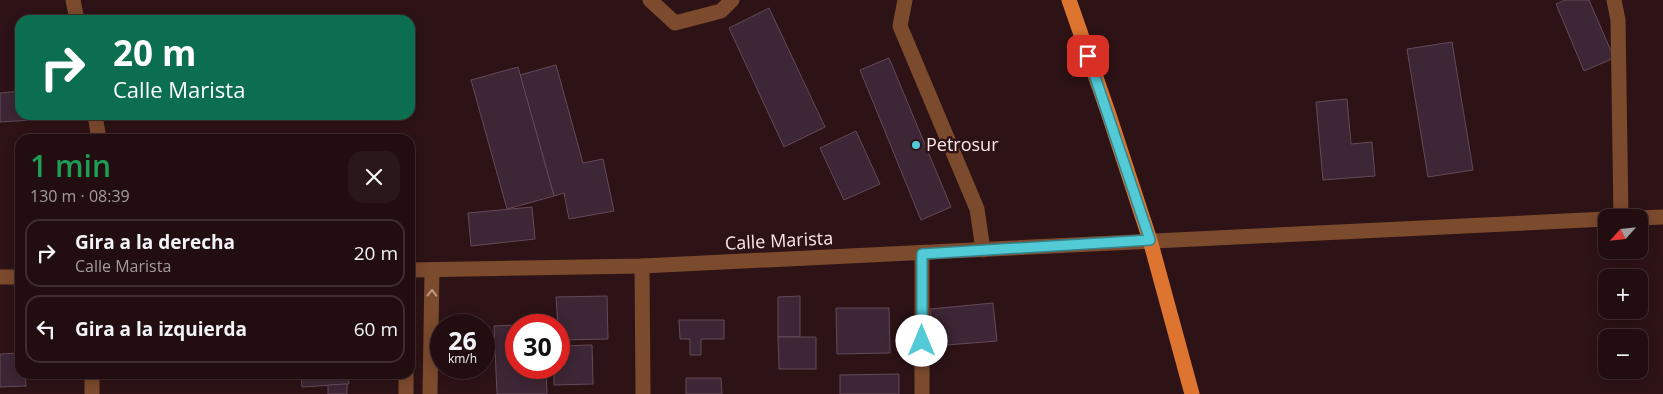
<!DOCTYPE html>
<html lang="es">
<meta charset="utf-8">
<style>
body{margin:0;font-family:"Open Sans",sans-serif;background:#2a1719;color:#f1f3f6;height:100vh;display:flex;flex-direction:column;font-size:19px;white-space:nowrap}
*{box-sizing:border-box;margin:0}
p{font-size:16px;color:#a29c9f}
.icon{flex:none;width:28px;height:28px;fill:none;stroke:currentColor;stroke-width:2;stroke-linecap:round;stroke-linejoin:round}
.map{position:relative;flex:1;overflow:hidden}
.side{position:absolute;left:15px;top:134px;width:400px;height:245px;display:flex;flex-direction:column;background:#220e10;border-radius:15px;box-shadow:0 2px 12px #0003,0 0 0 1px #3f2e30}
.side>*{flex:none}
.hud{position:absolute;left:15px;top:15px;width:400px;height:105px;border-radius:15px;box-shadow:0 2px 12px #0003,0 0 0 1px #3f2e30;background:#0b6e4f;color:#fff;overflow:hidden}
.needle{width:32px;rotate:243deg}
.tools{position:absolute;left:1598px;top:209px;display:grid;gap:10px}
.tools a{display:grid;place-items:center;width:50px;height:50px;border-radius:10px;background:#220e10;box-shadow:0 2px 12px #0003,0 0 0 1px #3f2e30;font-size:25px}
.speed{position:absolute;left:430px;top:314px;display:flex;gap:10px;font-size:25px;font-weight:700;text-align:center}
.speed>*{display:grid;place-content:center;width:65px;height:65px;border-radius:50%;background:#220e10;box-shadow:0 2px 12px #0003,0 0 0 1px #3f2e30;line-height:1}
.speed small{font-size:12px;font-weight:400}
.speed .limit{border:8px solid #d22;background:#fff;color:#111}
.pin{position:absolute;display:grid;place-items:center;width:42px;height:42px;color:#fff;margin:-21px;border-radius:10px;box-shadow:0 2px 8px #0006}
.me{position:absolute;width:55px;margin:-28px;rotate:0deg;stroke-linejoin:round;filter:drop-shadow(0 0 4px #0008)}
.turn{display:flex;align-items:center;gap:18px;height:105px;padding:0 15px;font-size:22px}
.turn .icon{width:65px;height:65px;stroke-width:2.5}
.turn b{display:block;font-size:35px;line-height:42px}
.round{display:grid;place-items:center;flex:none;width:52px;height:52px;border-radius:15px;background:#2a1719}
.head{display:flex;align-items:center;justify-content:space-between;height:85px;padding:0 15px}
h1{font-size:30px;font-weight:600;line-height:38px;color:#1e9e55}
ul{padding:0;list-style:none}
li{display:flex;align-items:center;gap:15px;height:68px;margin:0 10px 8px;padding:0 5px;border:2px solid #3f2e30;border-radius:15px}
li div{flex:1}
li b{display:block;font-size:19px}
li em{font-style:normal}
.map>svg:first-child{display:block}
</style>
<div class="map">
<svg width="1663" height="394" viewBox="0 0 1663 394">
<rect width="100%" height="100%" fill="#2d1315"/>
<g fill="#3d2635" stroke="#644a5a">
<path d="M1565 0H1589L1614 58 1584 71 1556 4Z"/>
<path d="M769 8 825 127 784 147 729 28Z"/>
<path d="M1452 42 1473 170 1428 177 1407 49Z"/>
<path d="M889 58 951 207 921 220 860 70Z"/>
<path d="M556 65 583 163 603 159 614 211 569 219 564 193 554 196 520 75Z"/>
<path d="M518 67 554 196 507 209 471 80Z"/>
<path d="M20 91V115H34V120L0 122V93Z"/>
<path d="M1347 99 1351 144 1372 142 1375 176 1323 180 1316 102Z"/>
<path d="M856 131 880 184 844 200 820 148Z"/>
<path d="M532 207 535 239 471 246 468 213Z"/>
<path d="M607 296 608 339 559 340 556 297Z"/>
<path d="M800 296V337H778V297Z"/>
<path d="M993 303 997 341 934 346 930 309Z"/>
<path d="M836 308H889L890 353 837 354Z"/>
<path d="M679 320H724V339H701V355H690V339H680Z"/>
<path d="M516 325V368H546L547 394H497L494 326Z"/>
<path d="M778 337H816V369H779Z"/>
<path d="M592 345 593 384 554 385V368H559V346Z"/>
<path d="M20 353V374H25L26 386 0 387V354Z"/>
<path d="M301 374H348L349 384 302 387Z"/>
<path d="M899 374V394H840V375Z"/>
<path d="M686 378H721L722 394H686Z"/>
<path d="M347 384V394H328V385Z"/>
</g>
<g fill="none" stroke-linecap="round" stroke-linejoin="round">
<g stroke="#7c4a2d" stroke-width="15">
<path d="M650 0 675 23 721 11 732 0"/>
<path d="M905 0 900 26 977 209 983 250"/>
</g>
<g stroke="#7c4a2d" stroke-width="15">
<path d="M73 0 77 20"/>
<path d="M1614 0 1618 20 1621 218"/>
<path d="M95 115 99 139"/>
<path d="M1639 218 1663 217"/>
<path d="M922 254V394"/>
<path d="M642 266 643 394"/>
<path d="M410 270 642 266 1606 219"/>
<path d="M0 277H20"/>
<path d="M92 374V394"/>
<path d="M406 374V394"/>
<path d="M430 394 432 270"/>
</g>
<path stroke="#dd7531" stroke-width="15" d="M1069 0 1108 112 1150 240 1192 394"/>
</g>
<defs><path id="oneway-chevron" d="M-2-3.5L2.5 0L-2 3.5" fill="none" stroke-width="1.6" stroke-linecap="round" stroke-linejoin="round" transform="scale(1.25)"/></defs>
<use stroke="#bc988a" href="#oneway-chevron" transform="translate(432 293) rotate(-89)"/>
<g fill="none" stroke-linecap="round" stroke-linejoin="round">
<g stroke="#35848c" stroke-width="12">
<path id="route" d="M922 341V254L1150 240 1088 56"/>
</g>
<use href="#route" stroke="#52cbd7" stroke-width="9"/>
</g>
<circle fill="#52cbd7" stroke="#2d1315" stroke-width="2" cx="916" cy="145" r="5"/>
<g text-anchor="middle" stroke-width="5" stroke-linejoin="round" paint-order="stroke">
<g font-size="18" fill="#fbe7e8" stroke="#2d1315" text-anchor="start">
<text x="926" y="151">Petrosur</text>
</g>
<g font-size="18" fill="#fbe7e8" stroke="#2d1315">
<text transform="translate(779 241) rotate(-3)" y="6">Calle Marista</text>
</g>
</g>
</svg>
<div class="tools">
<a><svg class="needle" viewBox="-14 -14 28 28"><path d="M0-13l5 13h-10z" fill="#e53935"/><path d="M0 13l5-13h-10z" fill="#a29c9f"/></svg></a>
<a>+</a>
<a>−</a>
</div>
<div class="speed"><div>26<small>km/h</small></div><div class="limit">30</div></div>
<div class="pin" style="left:1088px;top:56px;background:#d93025"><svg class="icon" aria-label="arrive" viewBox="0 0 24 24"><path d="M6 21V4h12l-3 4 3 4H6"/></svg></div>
<svg class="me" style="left:922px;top:341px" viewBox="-20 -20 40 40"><circle r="19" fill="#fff"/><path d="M0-13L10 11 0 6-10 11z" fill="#52cbd7"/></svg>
<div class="hud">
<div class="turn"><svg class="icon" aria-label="right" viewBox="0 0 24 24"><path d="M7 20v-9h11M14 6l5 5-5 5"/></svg><div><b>20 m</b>Calle Marista</div></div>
</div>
<section class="side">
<div class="head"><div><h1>1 min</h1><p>130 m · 08:39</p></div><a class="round"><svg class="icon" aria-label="close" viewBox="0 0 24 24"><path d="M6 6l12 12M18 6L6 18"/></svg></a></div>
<ul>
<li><svg class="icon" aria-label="right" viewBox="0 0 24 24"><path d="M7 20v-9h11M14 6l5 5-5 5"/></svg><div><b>Gira a la derecha</b><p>Calle Marista</p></div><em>20 m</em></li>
<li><svg class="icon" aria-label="left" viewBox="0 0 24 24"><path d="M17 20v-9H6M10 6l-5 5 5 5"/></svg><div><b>Gira a la izquierda</b></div><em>60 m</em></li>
</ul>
</section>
</div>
